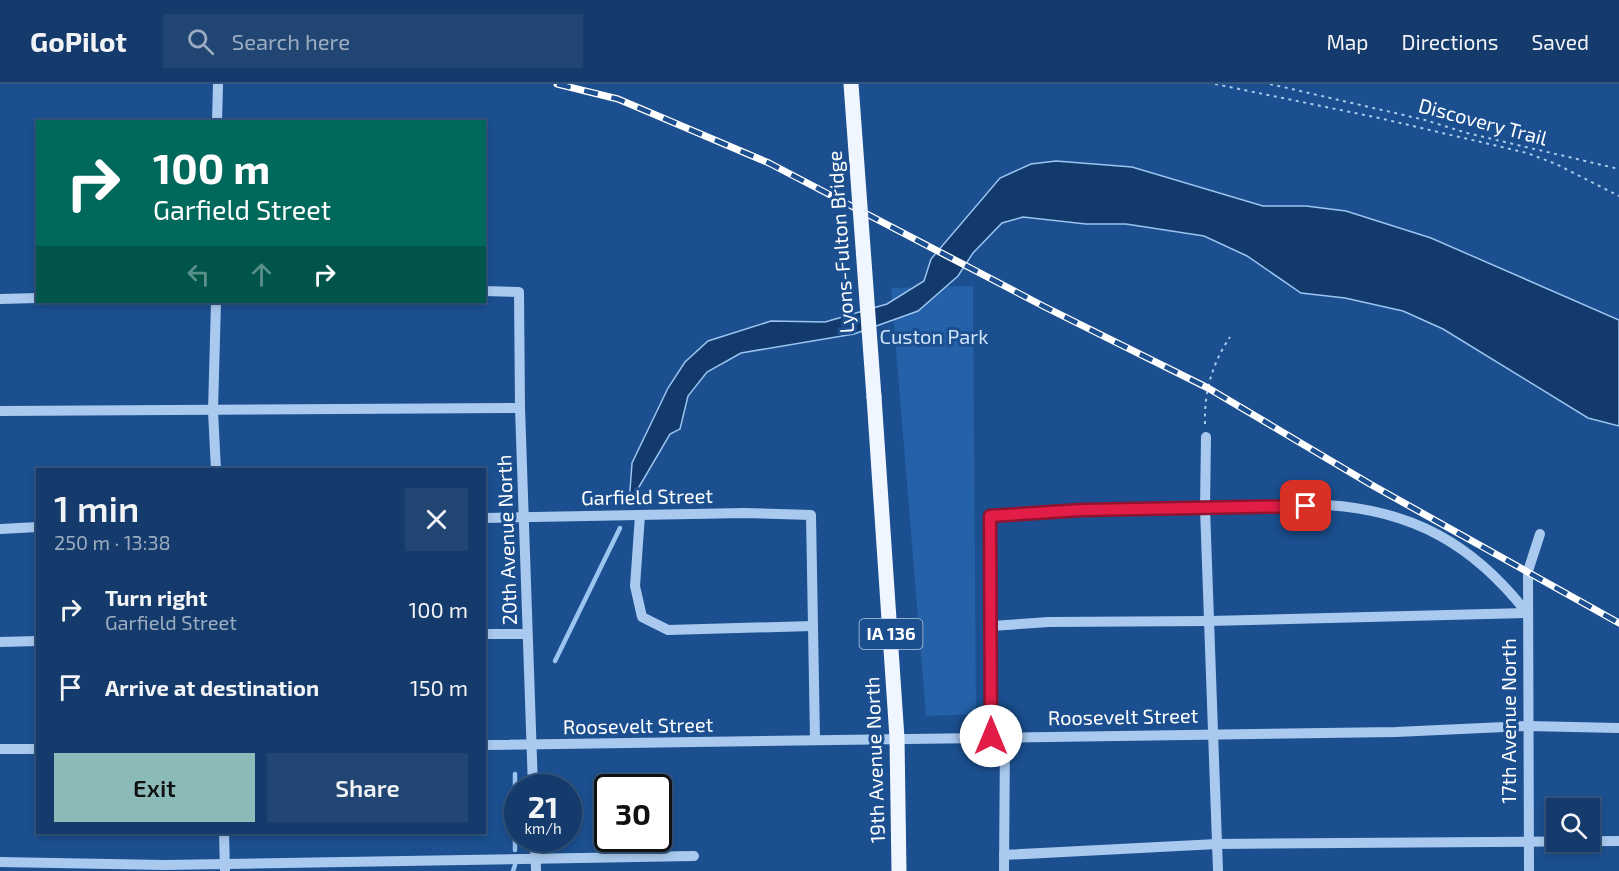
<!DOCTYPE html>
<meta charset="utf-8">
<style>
body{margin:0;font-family:"Exo 2",sans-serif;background:#214673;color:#f1f3f6;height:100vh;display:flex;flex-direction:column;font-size:22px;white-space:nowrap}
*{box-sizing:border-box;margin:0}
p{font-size:20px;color:#9dadc1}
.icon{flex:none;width:33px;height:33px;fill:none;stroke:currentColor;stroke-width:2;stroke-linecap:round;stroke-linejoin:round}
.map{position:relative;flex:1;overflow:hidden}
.drawer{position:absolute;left:36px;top:384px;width:450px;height:366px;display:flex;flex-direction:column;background:#143b6b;border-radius:0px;box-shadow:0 3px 9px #0003,0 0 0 2px #33557e}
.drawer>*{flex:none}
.hud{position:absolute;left:36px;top:36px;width:450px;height:183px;border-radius:0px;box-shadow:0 3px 9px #0003,0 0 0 2px #33557e;background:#00695c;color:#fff;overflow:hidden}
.buttons{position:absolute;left:1546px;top:714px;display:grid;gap:12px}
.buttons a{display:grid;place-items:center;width:54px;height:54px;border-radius:0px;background:#143b6b;box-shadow:0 3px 9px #0003,0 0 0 2px #33557e;font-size:30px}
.speed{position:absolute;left:504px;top:690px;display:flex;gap:12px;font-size:30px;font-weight:700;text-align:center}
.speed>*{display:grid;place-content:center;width:78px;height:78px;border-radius:50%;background:#143b6b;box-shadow:0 3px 9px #0003,0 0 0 2px #33557e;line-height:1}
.speed small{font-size:15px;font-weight:400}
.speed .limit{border:3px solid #111;border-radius:9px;background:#fff;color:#111}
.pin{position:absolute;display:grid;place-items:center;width:51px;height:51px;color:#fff;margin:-26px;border-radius:12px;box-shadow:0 3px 9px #0006}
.me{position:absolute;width:66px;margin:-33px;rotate:0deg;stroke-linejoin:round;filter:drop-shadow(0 0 4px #0008)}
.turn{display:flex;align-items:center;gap:21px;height:126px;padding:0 18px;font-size:27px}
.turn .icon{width:78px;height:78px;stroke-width:2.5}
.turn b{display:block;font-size:42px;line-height:51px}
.lanes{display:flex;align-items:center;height:57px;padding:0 18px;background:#0003;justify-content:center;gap:30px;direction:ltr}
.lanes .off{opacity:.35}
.round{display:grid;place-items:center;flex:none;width:63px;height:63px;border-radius:0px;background:#214673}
.summary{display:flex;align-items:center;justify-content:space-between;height:102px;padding:0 18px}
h1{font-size:36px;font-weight:600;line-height:45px}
.cta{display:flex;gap:12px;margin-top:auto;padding:12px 18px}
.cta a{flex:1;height:69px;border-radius:0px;background:#8bbbb9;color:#111;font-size:24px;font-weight:600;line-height:69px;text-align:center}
.cta a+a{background:#214673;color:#f1f3f6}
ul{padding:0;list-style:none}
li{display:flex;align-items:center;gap:18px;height:78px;padding:0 18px}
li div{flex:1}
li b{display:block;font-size:22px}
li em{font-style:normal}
header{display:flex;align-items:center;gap:36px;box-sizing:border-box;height:84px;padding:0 30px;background:#143b6b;border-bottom:2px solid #33557e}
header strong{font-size:28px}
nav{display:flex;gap:33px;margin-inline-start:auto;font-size:21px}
.search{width:420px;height:54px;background:#214673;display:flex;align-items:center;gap:15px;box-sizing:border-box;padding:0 21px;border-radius:0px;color:#9dadc1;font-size:22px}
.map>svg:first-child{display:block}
</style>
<header>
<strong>GoPilot</strong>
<div class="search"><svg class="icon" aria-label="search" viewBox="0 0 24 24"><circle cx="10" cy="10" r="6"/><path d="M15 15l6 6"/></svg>Search here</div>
<nav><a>Map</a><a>Directions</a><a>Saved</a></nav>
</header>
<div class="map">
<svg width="1619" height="787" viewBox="0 0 1619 787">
<rect width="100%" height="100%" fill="#1b4f8f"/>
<path fill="#2461a8" d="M973 202 976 630 926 632 891 204Z"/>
<path fill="#123a6d" stroke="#9cc4f0" stroke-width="1.5" d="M1056 77 1132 83 1263 122H1306L1346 127 1431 154 1619 236V342L1588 334 1443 245 1403 227 1345 214 1301 209 1247 172 1204 152 1126 140H1086L1023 133 1002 139 973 169 958 192 918 227 854 250 741 269 707 288 688 312 680 345 670 350 629 420 632 379 668 304 685 278 708 257 771 237 825 238 887 220 924 197 931 175 1000 94 1031 80Z"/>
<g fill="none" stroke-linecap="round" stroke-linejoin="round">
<g stroke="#9cc4f0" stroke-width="4.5">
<path d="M555 577 620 444"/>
<path d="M515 690V766"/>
<path d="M513 787 515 781"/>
</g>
<g stroke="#a9c9ee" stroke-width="2" stroke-dasharray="3 4.5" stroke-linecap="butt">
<path d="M1215 0 1379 34 1527 69 1556 80 1619 112"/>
<path d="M1270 0 1425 36 1467 49 1619 85"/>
<path d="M1205 340C1204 308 1212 280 1230 253"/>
</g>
<g stroke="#a9c9ee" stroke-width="10">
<path d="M217 38 218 0"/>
<path d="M484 207 519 208 520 324 533 704"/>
<path d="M0 215 38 214"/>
<path d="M0 327 520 324"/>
<path d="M1206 353 1205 424 1218 787"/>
<path d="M216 386 213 327 216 218"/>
<path d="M640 431 635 502 642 533 668 546 812 542"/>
<path d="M484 434 744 429 811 431 815 655"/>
<path d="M0 445 38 443"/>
<path d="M991 542 1049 538 1209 537 1527 529"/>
<path d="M484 550H527"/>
<path d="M0 558 38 557"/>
<path d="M991 652 990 432 1082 426 1326 421C1413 426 1474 461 1527 529"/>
<path d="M484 661 1396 648 1527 642 1619 644"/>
<path d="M0 665H38"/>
<path d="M224 748 225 787"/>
<path d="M535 754 536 787"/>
<path d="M1004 771 1217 760 1619 757"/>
<path d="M0 778 165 781 694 772"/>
<path d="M1004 787 1005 653"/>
<path d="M1529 787 1528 487 1540 450"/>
</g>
<path stroke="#f0f6ff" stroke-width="15" d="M874 313 897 654 899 787"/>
<g stroke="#fff" stroke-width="7">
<path id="rail" d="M557 0 618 15 769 79 1045 223 1208 304 1370 400 1619 539"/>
</g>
<use href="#rail" stroke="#1b4f8f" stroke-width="4.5" stroke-dasharray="14" stroke-linecap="butt"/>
<path stroke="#f0f6ff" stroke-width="15" d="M851 0 874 313"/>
</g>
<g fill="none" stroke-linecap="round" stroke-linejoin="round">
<g stroke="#92132f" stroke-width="15">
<path id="route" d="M991 652 990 432 1082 426 1306 422"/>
</g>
<use href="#route" stroke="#e11d48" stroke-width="10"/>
</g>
<g text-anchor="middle" stroke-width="6" stroke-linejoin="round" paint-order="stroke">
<rect fill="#1b4f8f" stroke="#bbcadd" stroke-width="1.5" x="859.5" y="535" width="63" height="30" rx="4.5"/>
<g font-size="18" font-weight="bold" fill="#fff">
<text x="891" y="556">IA 136</text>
</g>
<g font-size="20" fill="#fff" stroke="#1b4f8f">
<text transform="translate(1483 38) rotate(15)" y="7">Discovery Trail</text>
<text transform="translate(841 158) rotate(-94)" y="7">Lyons-Fulton Bridge</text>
<text transform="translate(647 413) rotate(-1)" y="7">Garfield Street</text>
<text transform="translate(507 456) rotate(-92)" y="7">20th Avenue North</text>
<text transform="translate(1123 633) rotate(-1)" y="7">Roosevelt Street</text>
<text transform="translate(1509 637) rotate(-90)" y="7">17th Avenue North</text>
<text transform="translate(638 642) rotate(-1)" y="7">Roosevelt Street</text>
<text transform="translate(875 676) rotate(-92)" y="7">19th Avenue North</text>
</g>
<g font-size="20" fill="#cfe3fa" stroke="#1b4f8f">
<text x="934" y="260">Custon Park</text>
</g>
</g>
</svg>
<div class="buttons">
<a><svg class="icon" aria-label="search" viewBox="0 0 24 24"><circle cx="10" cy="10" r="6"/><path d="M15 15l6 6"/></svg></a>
</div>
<div class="speed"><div>21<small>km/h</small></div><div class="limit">30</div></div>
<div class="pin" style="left:1306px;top:422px;background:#d93025"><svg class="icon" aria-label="arrive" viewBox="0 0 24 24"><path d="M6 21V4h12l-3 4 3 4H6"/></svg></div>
<svg class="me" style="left:991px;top:652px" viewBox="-20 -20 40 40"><circle r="19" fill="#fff"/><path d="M0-13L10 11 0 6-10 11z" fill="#e11d48"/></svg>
<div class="hud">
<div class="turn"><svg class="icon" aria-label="right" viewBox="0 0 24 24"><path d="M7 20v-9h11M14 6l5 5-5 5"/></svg><div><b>100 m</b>Garfield Street</div></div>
<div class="lanes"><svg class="icon off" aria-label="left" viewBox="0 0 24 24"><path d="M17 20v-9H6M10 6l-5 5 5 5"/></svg><svg class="icon off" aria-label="ahead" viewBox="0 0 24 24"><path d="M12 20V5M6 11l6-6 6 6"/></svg><svg class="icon" aria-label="right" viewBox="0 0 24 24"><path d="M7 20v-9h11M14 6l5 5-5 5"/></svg></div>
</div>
<section class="drawer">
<div class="summary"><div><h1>1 min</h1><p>250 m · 13:38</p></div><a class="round"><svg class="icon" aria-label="close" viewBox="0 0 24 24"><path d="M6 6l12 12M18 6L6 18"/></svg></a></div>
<ul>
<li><svg class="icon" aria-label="right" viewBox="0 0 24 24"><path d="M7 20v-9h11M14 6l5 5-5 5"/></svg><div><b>Turn right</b><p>Garfield Street</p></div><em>100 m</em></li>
<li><svg class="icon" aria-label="arrive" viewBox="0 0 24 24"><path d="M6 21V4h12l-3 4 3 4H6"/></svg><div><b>Arrive at destination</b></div><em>150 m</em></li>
</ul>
<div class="cta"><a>Exit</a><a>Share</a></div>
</section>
</div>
